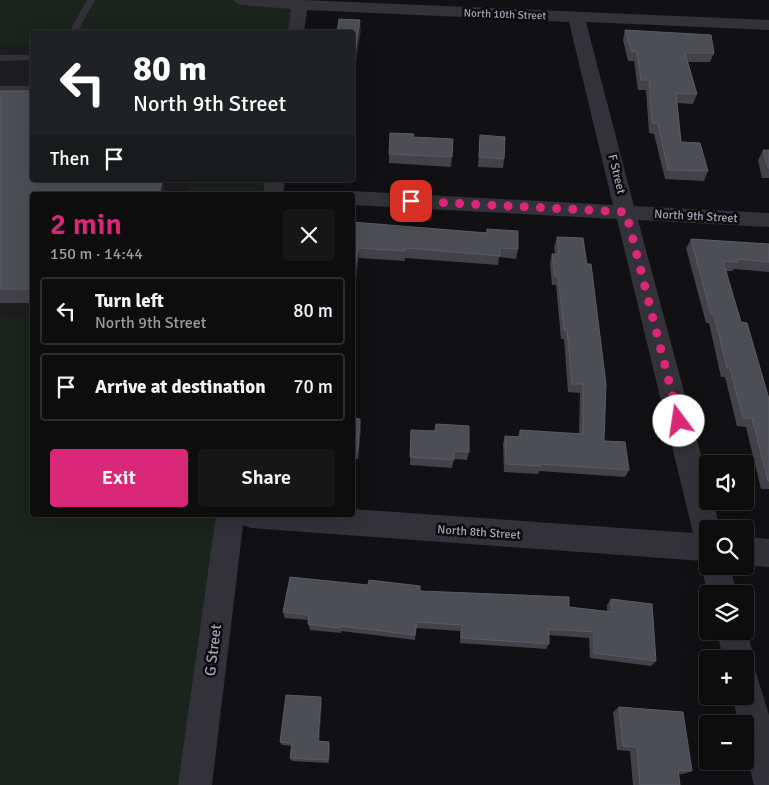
<!DOCTYPE html>
<meta charset="utf-8">
<style>
body{margin:0;font-family:Signika,sans-serif;background:#161617;color:#f1f3f6;height:100vh;display:flex;flex-direction:column;font-size:19px;white-space:nowrap}
*{box-sizing:border-box;margin:0}
p{font-size:16px;color:#9a9c9e}
.icon{flex:none;width:28px;height:28px;fill:none;stroke:currentColor;stroke-width:2;stroke-linecap:round;stroke-linejoin:round}
.map{position:relative;flex:1;overflow:hidden}
.sheet{position:absolute;left:30px;top:192px;width:325px;height:325px;display:flex;flex-direction:column;background:#0d0d0e;border-radius:5px;box-shadow:0 5px 20px #0002,0 0 0 1px #2d2d2e}
.sheet>*{flex:none}
.guide{position:absolute;left:30px;top:30px;width:325px;height:152px;border-radius:5px;box-shadow:0 5px 20px #0002,0 0 0 1px #2d2d2e;background:#202124;color:#fff;overflow:hidden}
.buttons{position:absolute;left:699px;top:455px;display:grid;gap:10px}
.buttons a{display:grid;place-items:center;width:55px;height:55px;border-radius:5px;background:#0d0d0e;box-shadow:0 5px 20px #0002,0 0 0 1px #2d2d2e;font-size:25px}
.pin{position:absolute;display:grid;place-items:center;width:42px;height:42px;color:#fff;margin:-21px;border-radius:10px;box-shadow:0 2px 8px #0006}
.me{position:absolute;width:55px;margin:-28px;rotate:346deg;stroke-linejoin:round;filter:drop-shadow(0 0 4px #0008)}
.turn{display:flex;align-items:center;gap:18px;height:105px;padding:0 20px;font-size:22px}
.turn .icon{width:65px;height:65px;stroke-width:2.5}
.turn b{display:block;font-size:35px;line-height:42px}
.then{display:flex;align-items:center;height:48px;padding:0 20px;background:#0003;gap:10px;font-size:19px}
.round{display:grid;place-items:center;flex:none;width:52px;height:52px;border-radius:5px;background:#161617}
.overview{display:flex;align-items:center;justify-content:space-between;height:85px;padding:0 20px}
h1{font-size:30px;font-weight:600;line-height:38px;color:#db2777}
.cta{display:flex;gap:10px;margin-top:auto;padding:10px 20px}
.cta a{flex:1;height:58px;border-radius:5px;background:#db2777;color:#fff;font-size:20px;font-weight:600;line-height:58px;text-align:center}
.cta a+a{background:#161617;color:#f1f3f6}
ul{padding:0;list-style:none}
li{display:flex;align-items:center;gap:15px;height:68px;margin:0 10px 8px;padding:0 10px;border:2px solid #2d2d2e;border-radius:5px}
li div{flex:1}
li b{display:block;font-size:19px}
li em{font-style:normal}
.map>svg:first-child{display:block}
</style>
<div class="map">
<svg width="769" height="785" viewBox="0 0 769 785">
<rect width="100%" height="100%" fill="#111113"/>
<path fill="#1d1d20" d="M0 45H32V180H189L185 195H32V318H0Z"/>
<g fill="#1b231d">
<path d="M0 0H262L299 4 295 32H32V45H0Z"/>
<path d="M189 180H276L274 195H185Z"/>
<path d="M0 318H32V515H232L197 785H0Z"/>
</g>
<g fill="none" stroke-linecap="round" stroke-linejoin="round">
<g fill="#323238" fill-rule="evenodd">
<path d="M87 0H95L77 32H69Z"/>
<path d="M0 55H32V60L0 61Z"/>
<rect x="0" y="86" width="32" height="6"/>
</g>
<g fill="#323238" fill-rule="evenodd">
<path d="M234 0H304L769 20V30L586 22 634 206 769 213V227L638 220 708 481V501H713L720 529H708V566H730L737 594 708 595 701 566 703 561 251 528 243 525 212 785H178L216 515H352V509L693 533 617 219 352 205V195H344L352 191 613 205 569 22 307 10 304 32H288L291 9 242 5 236 3Z"/>
<path d="M265 180H285L283 195H263Z"/>
<path d="M745 537 769 539V567L745 565Z"/>
<path d="M745 626 755 659 750 670 756 673 769 715V785H754L745 750V724H739L732 696H745V659H723L717 631H745Z"/>
</g>
</g>
<g fill="#424248">
<path d="M625 30 714 53 710 62H688L697 94 693 104 677 103 681 142 708 171 704 181 665 179 654 134 649 133 646 90H638L634 61H628L623 40Z"/>
<path d="M0 91 32 180H64L63 182 32 195V303H0Z"/>
<path d="M480 135 504 159 503 168 478 167Z"/>
<path d="M413 137 453 139 451 167 389 163V154Z"/>
<path d="M763 150H769V178H762L758 160Z"/>
<path d="M352 222 486 233 487 229 518 249 516 259 499 257 498 265 405 258V261L359 258Z"/>
<path d="M557 237 604 441 629 470 625 477 539 471 538 474 504 472 503 444 505 436 518 437 520 430 579 434 580 393 568 392 564 339H561L556 285H552L550 263 552 254H555L554 247Z"/>
<path d="M691 239 769 244V272L734 269 732 271H726L741 322 769 399V489H761L746 427 737 426 725 377H721L709 323H706L686 248Z"/>
<path d="M352 418 360 419 361 427 358 459H352Z"/>
<path d="M411 430 469 452 467 460 454 459 452 468 410 465Z"/>
<path d="M420 591 607 611V605L611 599 656 661 651 666 590 658 589 638 549 635V644L546 649 460 643V631L416 628 415 640 341 631V633L310 630 308 624 309 620 285 618 283 612Z"/>
<path d="M322 701 319 741 330 745 329 763 292 761 290 758 292 746 282 745 280 742Z"/>
<path d="M619 707 692 771 683 774H679L680 785H633L630 751 617 750 613 712Z"/>
</g>
<g fill="#2a2a2e">
<path d="M360 20 361 30 352 87V75Z"/>
<path d="M354 124V134L352 147V134Z"/>
<path d="M52 180H64L58 195 51 182Z"/>
<path d="M162 181 166 195H159Z"/>
<path d="M358 248 359 258 352 310V297Z"/>
<path d="M360 419 361 427 358 459V451Z"/>
<path d="M321 697 322 701 319 745 318 741Z"/>
<path d="M329 742 330 745 329 763 328 760Z"/>
</g>
<g fill="#4d4d54" stroke="#5a5b63">
<path d="M339 19 360 20 352 75V32H337Z"/>
<path d="M625 30 711 35 714 53H685L697 94 676 93 681 142 700 143 708 171 668 170 658 124 652 123 649 80H641L637 52 631 51Z"/>
<path d="M0 91H32V180H52L51 182 162 181 159 195H32V289H0Z"/>
<path d="M390 133 414 134 413 137 453 139 452 157 389 154Z"/>
<path d="M480 135 505 137 504 159 479 157Z"/>
<path d="M763 150H769V168H768Z"/>
<path d="M352 222 487 233V229L518 231V249L500 248V256L406 248 405 251 358 248 352 297Z"/>
<path d="M557 237 583 238 587 264H591L606 384 604 441 625 442 629 470 541 464V466L506 464 505 436 520 437V430L583 434V384H572L567 330H564L558 276H555L552 254H559Z"/>
<path d="M691 239 769 244V262L737 259 738 262 723 261 741 322 747 323 769 399V481H768L752 418H743L730 368H727L714 314H711Z"/>
<path d="M352 418 360 419 358 451H352Z"/>
<path d="M436 424 469 426V452L454 451V460L410 457 411 430 435 431Z"/>
<path d="M290 577 368 585 369 580 420 586V591L569 597V607L612 612 611 599 652 604 656 661 594 653V632L549 629V644L462 638V625L417 622 415 635 340 626V628L308 624 309 615 283 612Z"/>
<path d="M286 695 321 697 318 741 329 742 328 760 290 758 292 743 280 742Z"/>
<path d="M619 707 683 712 692 771 678 770 680 785H640L637 747 623 746Z"/>
</g>
<g fill="none" stroke-linecap="round" stroke-linejoin="round">
<path stroke="#db2777" stroke-width="9" stroke-dasharray="0 16.2" d="M411 201 626 212 679 421"/>
</g>
<g text-anchor="middle" stroke-width="5" stroke-linejoin="round" paint-order="stroke">
<g font-size="11" fill="#a2a6b4" stroke="#0c0c0e">
<text transform="translate(505 14) rotate(2)" y="4">North 10th Street</text>
</g>
<g font-size="12" fill="#a2a6b4" stroke="#0c0c0e">
<text transform="translate(617 174) rotate(76)" y="4">F Street</text>
<text transform="translate(696 216) rotate(3)" y="4">North 9th Street</text>
<text transform="translate(479 532) rotate(4)" y="4">North 8th Street</text>
</g>
<g font-size="15" fill="#a2a6b4" stroke="#0c0c0e">
<text transform="translate(213 650) rotate(-83)" y="5">G Street</text>
</g>
</g>
</svg>
<div class="buttons">
<a><svg class="icon" aria-label="sound" viewBox="0 0 24 24"><path d="M4 9h4l5-4v14l-5-4H4zM17 9q2 3 0 6"/></svg></a>
<a><svg class="icon" aria-label="search" viewBox="0 0 24 24"><circle cx="10" cy="10" r="6"/><path d="M15 15l6 6"/></svg></a>
<a><svg class="icon" aria-label="layers" viewBox="0 0 24 24"><path d="M12 4l9 5-9 5-9-5zM3 14l9 5 9-5"/></svg></a>
<a>+</a>
<a>−</a>
</div>
<div class="pin" style="left:411px;top:201px;background:#d93025"><svg class="icon" aria-label="arrive" viewBox="0 0 24 24"><path d="M6 21V4h12l-3 4 3 4H6"/></svg></div>
<svg class="me" style="left:679px;top:421px" viewBox="-20 -20 40 40"><circle r="19" fill="#fff"/><path d="M0-13L10 11 0 6-10 11z" fill="#db2777"/></svg>
<div class="guide">
<div class="turn"><svg class="icon" aria-label="left" viewBox="0 0 24 24"><path d="M17 20v-9H6M10 6l-5 5 5 5"/></svg><div><b>80 m</b>North 9th Street</div></div>
<div class="then">Then<svg class="icon" aria-label="arrive" viewBox="0 0 24 24"><path d="M6 21V4h12l-3 4 3 4H6"/></svg></div>
</div>
<section class="sheet">
<div class="overview"><div><h1>2 min</h1><p>150 m · 14:44</p></div><a class="round"><svg class="icon" aria-label="close" viewBox="0 0 24 24"><path d="M6 6l12 12M18 6L6 18"/></svg></a></div>
<ul>
<li><svg class="icon" aria-label="left" viewBox="0 0 24 24"><path d="M17 20v-9H6M10 6l-5 5 5 5"/></svg><div><b>Turn left</b><p>North 9th Street</p></div><em>80 m</em></li>
<li><svg class="icon" aria-label="arrive" viewBox="0 0 24 24"><path d="M6 21V4h12l-3 4 3 4H6"/></svg><div><b>Arrive at destination</b></div><em>70 m</em></li>
</ul>
<div class="cta"><a>Exit</a><a>Share</a></div>
</section>
</div>
